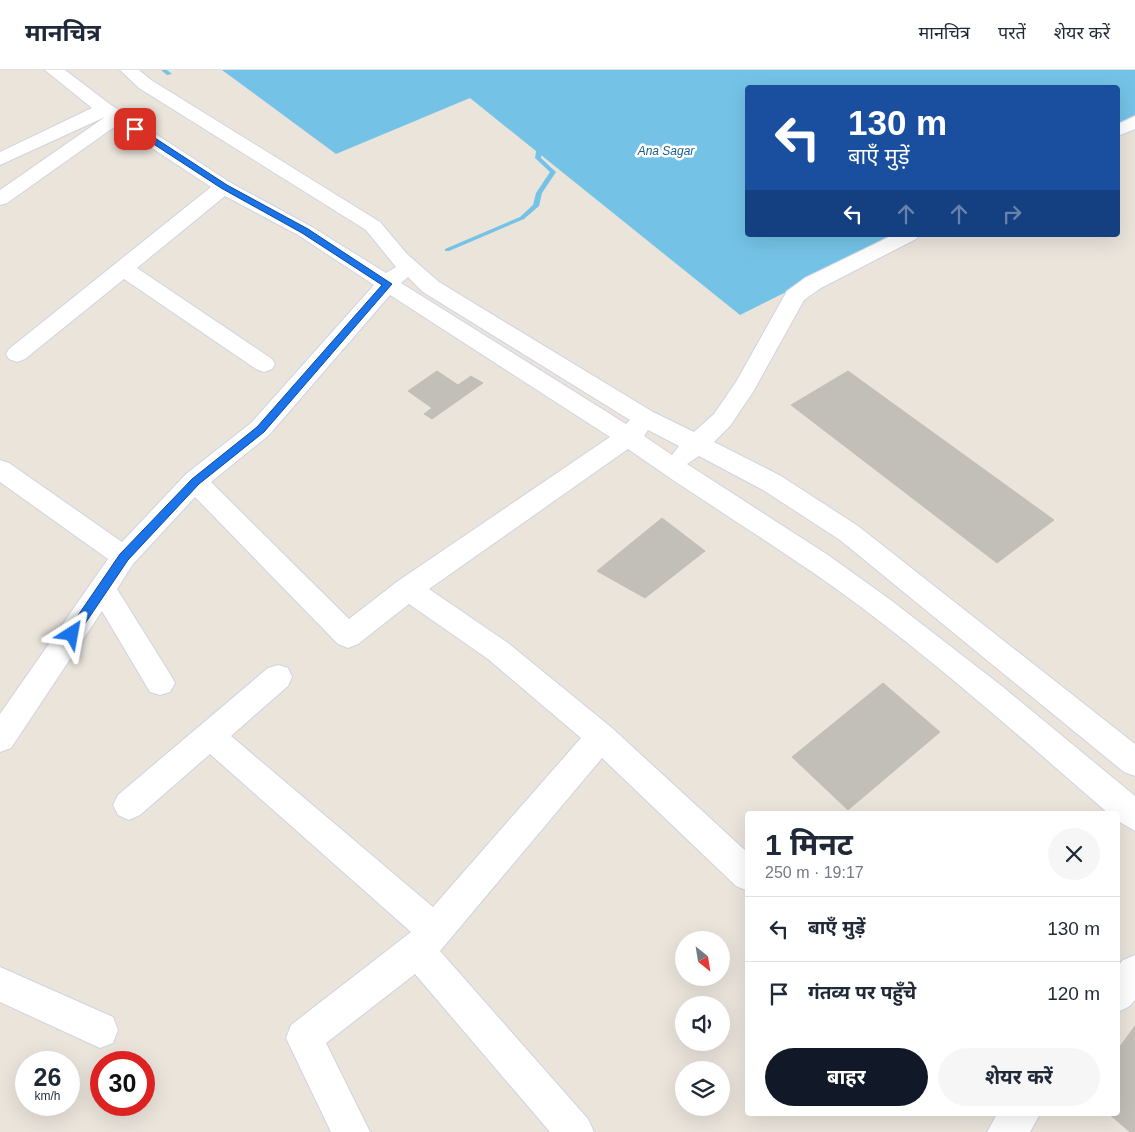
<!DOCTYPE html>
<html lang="hi">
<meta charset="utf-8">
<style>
body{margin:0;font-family:Arial,"Noto Sans Devanagari",sans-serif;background:#f6f6f7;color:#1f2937;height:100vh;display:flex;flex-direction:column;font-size:19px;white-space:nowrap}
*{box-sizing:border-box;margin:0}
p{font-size:16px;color:#747a83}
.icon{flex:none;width:28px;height:28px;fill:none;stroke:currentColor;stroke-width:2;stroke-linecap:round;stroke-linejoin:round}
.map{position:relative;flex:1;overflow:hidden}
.sheet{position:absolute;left:745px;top:741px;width:375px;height:305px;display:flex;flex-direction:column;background:#fff;border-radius:5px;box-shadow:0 5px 20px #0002}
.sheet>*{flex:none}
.hud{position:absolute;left:745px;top:15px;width:375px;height:152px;border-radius:5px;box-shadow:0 5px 20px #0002;background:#1a4fa0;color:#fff;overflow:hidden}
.needle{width:32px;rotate:150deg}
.buttons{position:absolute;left:675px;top:861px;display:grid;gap:10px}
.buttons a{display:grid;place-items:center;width:55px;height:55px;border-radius:50%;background:#fff;box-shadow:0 5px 20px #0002;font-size:25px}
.speed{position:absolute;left:15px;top:981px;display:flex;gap:10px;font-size:25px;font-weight:700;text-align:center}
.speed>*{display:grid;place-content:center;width:65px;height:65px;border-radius:50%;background:#fff;box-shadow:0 5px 20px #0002;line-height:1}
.speed small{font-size:12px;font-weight:400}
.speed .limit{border:8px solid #d22;background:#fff;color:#111}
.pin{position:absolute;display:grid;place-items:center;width:42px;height:42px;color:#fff;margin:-21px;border-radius:10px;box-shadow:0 2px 8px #0006}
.me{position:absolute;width:55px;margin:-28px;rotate:34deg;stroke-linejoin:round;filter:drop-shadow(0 0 4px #0008)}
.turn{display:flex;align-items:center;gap:18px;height:105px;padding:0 20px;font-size:22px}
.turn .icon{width:65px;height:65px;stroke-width:2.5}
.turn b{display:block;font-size:35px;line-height:42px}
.lanes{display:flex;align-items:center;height:48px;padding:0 20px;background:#0003;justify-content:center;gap:25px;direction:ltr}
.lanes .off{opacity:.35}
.round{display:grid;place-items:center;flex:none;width:52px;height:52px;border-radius:26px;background:#f6f6f7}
.summary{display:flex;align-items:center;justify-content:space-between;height:85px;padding:0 20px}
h1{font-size:30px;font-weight:700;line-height:38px}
.action{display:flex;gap:10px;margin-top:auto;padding:10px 20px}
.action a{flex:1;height:58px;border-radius:30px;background:#111827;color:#fff;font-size:20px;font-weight:700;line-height:58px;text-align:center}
.action a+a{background:#f6f6f7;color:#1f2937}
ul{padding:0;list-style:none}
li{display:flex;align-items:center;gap:15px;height:65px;padding:0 20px;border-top:1px solid #e0e1e3}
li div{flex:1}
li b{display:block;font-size:19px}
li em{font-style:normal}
header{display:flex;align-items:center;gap:30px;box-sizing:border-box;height:70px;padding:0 25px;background:#fff;border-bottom:1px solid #e0e1e3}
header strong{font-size:24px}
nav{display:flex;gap:28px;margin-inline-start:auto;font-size:18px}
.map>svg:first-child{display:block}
</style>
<header>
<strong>मानचित्र</strong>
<nav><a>मानचित्र</a><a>परतें</a><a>शेयर करें</a></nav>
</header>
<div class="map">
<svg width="1135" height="1062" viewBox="0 0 1135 1062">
<rect width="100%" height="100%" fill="#eae4db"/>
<path fill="#74c3e6" d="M222 0H1135V48L1118 56V18H748V165H900L740 245 470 28 336 84Z"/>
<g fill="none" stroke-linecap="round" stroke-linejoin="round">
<g fill="#74c3e6" fill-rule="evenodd">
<path d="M161 0H167L172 4 167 5Z"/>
<path d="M538 70 543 71 541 88 556 102 542 123 539 136 524 149 449 181H445V179L520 147 533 135 536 123 550 102 535 88Z"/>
</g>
</g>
<g fill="#c2beb8" stroke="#c5c0b5">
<path d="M437 301 458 315 471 306 483 313 432 349 424 344 432 338 408 321Z"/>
<path d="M848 301 1054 450 997 493 791 335Z"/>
<path d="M662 448 705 481 645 528 597 501Z"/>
<path d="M883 613 940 662 848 740 792 687Z"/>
<path d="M1135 956V1062H1130L1109 1044H1118V979Z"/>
</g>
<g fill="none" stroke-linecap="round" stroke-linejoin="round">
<g stroke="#d0d3e1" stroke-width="2">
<g id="minor">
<path d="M45 0H65L111 35 231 113 312 157 386 203 396 197 366 160 139 18 120 0H139L151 10 380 152 407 184 439 212 653 342 694 362 714 344 736 312 787 221 805 208 893 165H919L916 169 821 218 804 230 753 322 730 356 714 372 781 406 858 456 1135 674V706L1124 702 840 470 763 420 699 386 687 394 828 485 892 531 1003 617 1135 726V761L1118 751V744H1109C1020 667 931 587 835 518 767 470 696 427 628 379L429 519 508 573 612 658 748 783V821L736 816 602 688 440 881 588 1049 594 1062H550L415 904 326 973 370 1062H331L286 968 291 955 411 862 210 684 140 745 129 750 118 745 113 735 118 725 268 598 278 595 288 598 292 607 288 616 231 666 433 837 581 668 488 589 409 534 358 574 348 578 338 574 195 427 133 494 117 519 170 604 175 613 170 622 160 625 150 622 102 541 11 678 0 682V644L108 489 0 412V390L9 393 122 472 186 404 251 353 374 215 298 165 225 126 137 198 272 289 275 294 272 299 264 302 256 299 124 209 25 289 17 292 9 289 6 284 9 279 211 117 117 55 7 133 0 135V120L105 47 0 95V82L92 38ZM408 207 423 222 630 350 626 354 401 213ZM390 225 610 367 398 511 349 549 211 412 269 365ZM648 360 679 376 672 385 644 366Z"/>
<path d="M1135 46V59L1118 66V54Z"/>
<path d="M1135 885V930L1130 936 1118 942V896L1123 890Z"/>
<path d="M0 897 113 947 118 960 113 973 100 978 0 932Z"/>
<path d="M997 1044H1040L1030 1062H987Z"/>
</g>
</g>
<use href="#minor" fill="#fff" fill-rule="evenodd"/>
</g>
<path fill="#1a73e8" stroke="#114b97" d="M132 57H138L227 115 308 159 392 214 264 362 199 414 128 490 76 567 72 568 66 564 68 560 120 484 192 409 257 357 382 215 302 163 221 118 132 60Z"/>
<g text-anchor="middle" stroke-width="5" stroke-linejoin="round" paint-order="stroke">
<g font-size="12" font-style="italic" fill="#156090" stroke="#fff">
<text x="666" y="85">Ana Sagar</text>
</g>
</g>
</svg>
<div class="buttons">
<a><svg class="needle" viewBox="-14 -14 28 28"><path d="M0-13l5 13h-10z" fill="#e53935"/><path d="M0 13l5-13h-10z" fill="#747a83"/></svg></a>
<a><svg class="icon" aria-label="sound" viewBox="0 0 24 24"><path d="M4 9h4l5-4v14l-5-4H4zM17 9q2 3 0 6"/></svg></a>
<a><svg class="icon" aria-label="layers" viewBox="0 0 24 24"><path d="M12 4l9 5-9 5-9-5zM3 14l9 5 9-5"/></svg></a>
</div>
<div class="speed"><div>26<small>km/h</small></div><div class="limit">30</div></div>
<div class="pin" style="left:135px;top:59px;background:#d93025"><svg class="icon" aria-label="arrive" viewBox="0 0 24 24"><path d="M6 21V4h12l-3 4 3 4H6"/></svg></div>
<svg class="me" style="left:72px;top:564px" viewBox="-20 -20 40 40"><path d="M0-17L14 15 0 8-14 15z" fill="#1a73e8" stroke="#fff" stroke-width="4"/></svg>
<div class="hud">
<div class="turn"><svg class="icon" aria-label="left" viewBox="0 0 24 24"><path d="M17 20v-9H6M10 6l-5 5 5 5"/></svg><div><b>130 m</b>बाएँ मुड़ें</div></div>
<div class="lanes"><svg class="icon" aria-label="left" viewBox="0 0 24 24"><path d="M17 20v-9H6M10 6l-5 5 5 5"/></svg><svg class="icon off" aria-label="ahead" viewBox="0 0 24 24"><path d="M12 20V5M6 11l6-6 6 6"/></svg><svg class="icon off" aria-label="ahead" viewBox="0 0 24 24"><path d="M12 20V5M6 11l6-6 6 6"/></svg><svg class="icon off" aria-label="right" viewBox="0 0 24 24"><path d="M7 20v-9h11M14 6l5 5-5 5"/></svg></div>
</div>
<section class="sheet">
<div class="summary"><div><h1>1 मिनट</h1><p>250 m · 19:17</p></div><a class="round"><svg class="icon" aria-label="close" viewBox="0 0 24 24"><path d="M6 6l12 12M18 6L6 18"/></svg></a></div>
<ul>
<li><svg class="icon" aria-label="left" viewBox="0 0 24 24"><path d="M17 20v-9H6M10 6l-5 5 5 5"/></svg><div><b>बाएँ मुड़ें</b></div><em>130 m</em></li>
<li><svg class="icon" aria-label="arrive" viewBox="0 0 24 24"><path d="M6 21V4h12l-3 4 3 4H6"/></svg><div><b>गंतव्य पर पहुँचे</b></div><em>120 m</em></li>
</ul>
<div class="action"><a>बाहर</a><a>शेयर करें</a></div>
</section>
</div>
